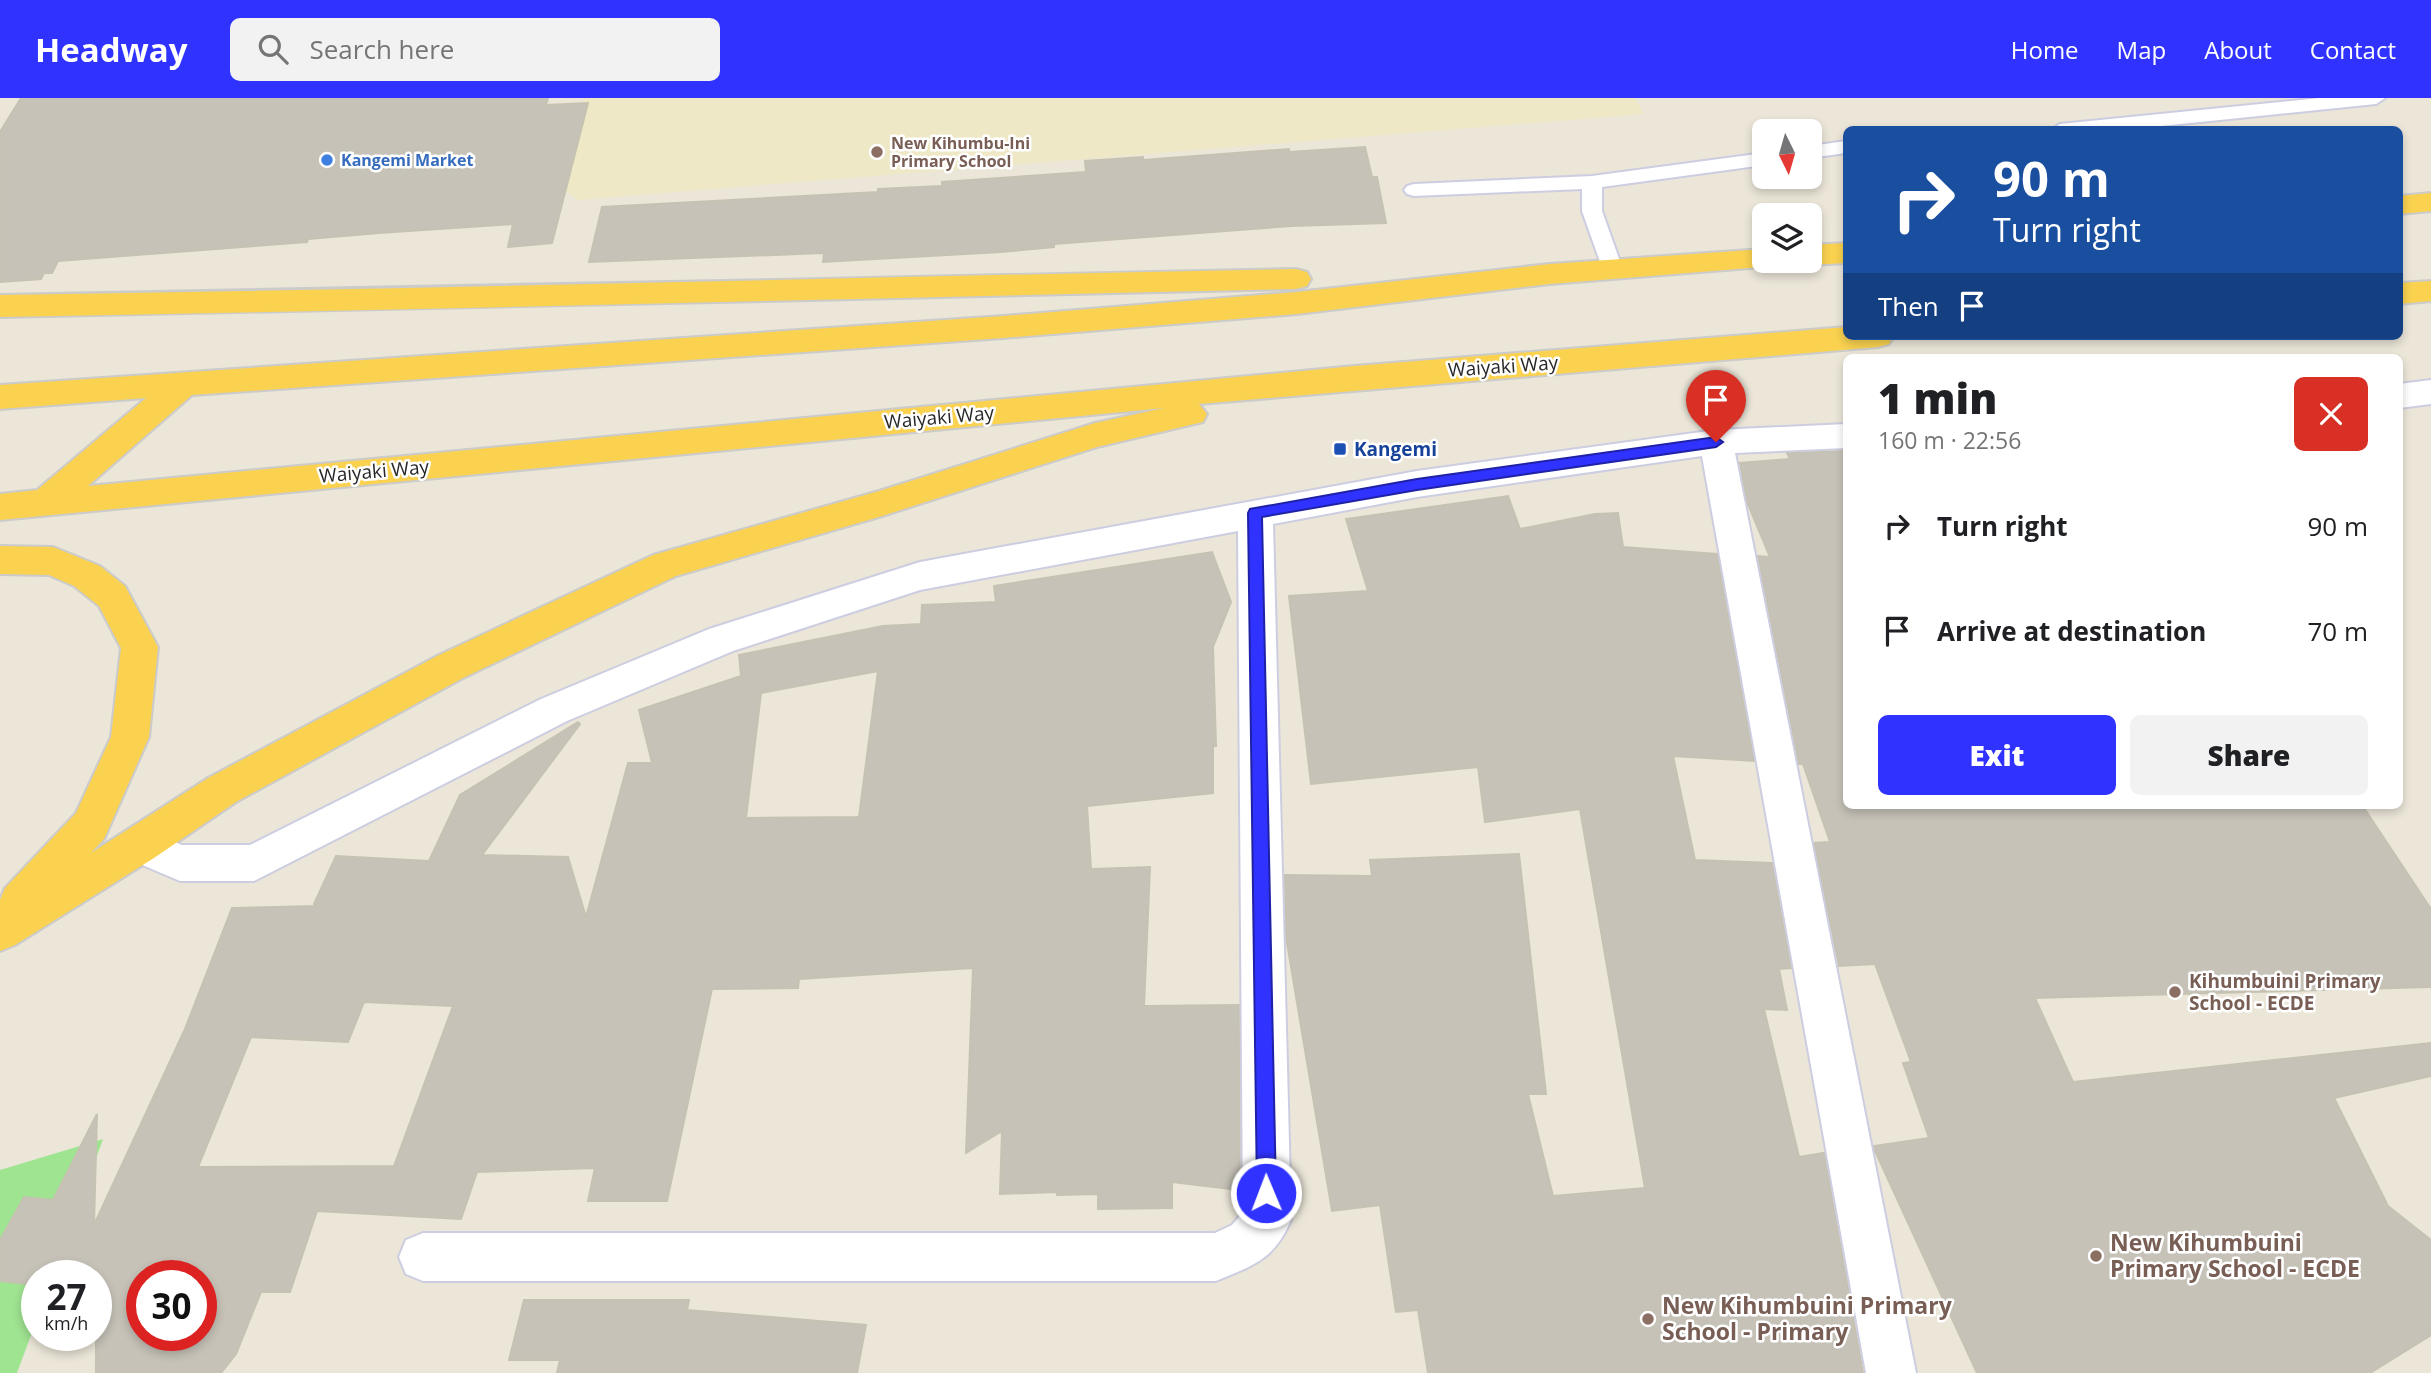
<!DOCTYPE html>
<meta charset="utf-8">
<style>
body{margin:0;font-family:"Open Sans",sans-serif;background:#f2f2f2;color:#202124;height:100vh;display:flex;flex-direction:column;font-size:26px;white-space:nowrap}
*{box-sizing:border-box;margin:0}
p{font-size:23px;color:#757577}
.icon{flex:none;width:38px;height:38px;fill:none;stroke:currentColor;stroke-width:2;stroke-linecap:round;stroke-linejoin:round}
.map{position:relative;flex:1;overflow:hidden}
.panel{position:absolute;left:1843px;top:256px;width:560px;height:455px;display:flex;flex-direction:column;background:#fff;border-radius:10px;box-shadow:0 4px 10px #0003}
.panel>*{flex:none}
.guide{position:absolute;left:1843px;top:28px;width:560px;height:214px;border-radius:10px;box-shadow:0 4px 10px #0003;background:#1a4fa0;color:#fff;overflow:hidden}
.needle{width:46px;rotate:175deg}
.controls{position:absolute;left:1752px;top:21px;display:grid;gap:14px}
.controls a{display:grid;place-items:center;width:70px;height:70px;border-radius:10px;background:#fff;box-shadow:0 4px 10px #0003;font-size:35px}
.speed{position:absolute;left:21px;top:1162px;display:flex;gap:14px;font-size:35px;font-weight:700;text-align:center}
.speed>*{display:grid;place-content:center;width:91px;height:91px;border-radius:50%;background:#fff;box-shadow:0 4px 10px #0003;line-height:1}
.speed small{font-size:18px;font-weight:400}
.speed .limit{border:10px solid #d22;background:#fff;color:#111}
.pin{position:absolute;display:grid;place-items:center;width:60px;height:60px;color:#fff;margin:-72px -30px;border-radius:50% 50% 50% 0;rotate:-45deg;box-shadow:0 0 7px #0007}
.pin .icon{rotate:45deg}
.me{position:absolute;width:77px;margin:-38px;rotate:359deg;stroke-linejoin:round;filter:drop-shadow(0 0 5px #0008)}
.turn{display:flex;align-items:center;gap:24px;height:147px;padding:0 35px;font-size:32px}
.turn .icon{width:91px;height:91px;stroke-width:2.5}
.turn b{display:block;font-size:49px;line-height:60px}
.then{display:flex;align-items:center;height:66px;padding:0 35px;background:#0003;gap:14px;font-size:26px}
.round{display:grid;place-items:center;flex:none;width:74px;height:74px;border-radius:10px;background:#f2f2f2}
.overview{display:flex;align-items:center;justify-content:space-between;height:119px;padding:0 35px}
h1{font-size:42px;font-weight:800;line-height:52px}
.action{display:flex;gap:14px;margin-top:auto;padding:14px 35px}
.action a{flex:1;height:80px;border-radius:10px;background:#3033ff;color:#fff;font-size:28px;font-weight:800;line-height:80px;text-align:center}
.action a+a{background:#f2f2f2;color:#202124}
ul{padding:0;list-style:none}
li{display:flex;align-items:center;gap:21px;height:105px;padding:0 35px}
li div{flex:1}
li b{display:block;font-size:26px}
li em{font-style:normal}
header{display:flex;align-items:center;gap:42px;box-sizing:border-box;height:98px;padding:0 35px;background:#3033ff;color:#fff}
header strong{font-size:33px}
nav{display:flex;gap:38px;margin-inline-start:auto;font-size:24px}
.search{width:490px;height:63px;background:#f2f2f2;display:flex;align-items:center;gap:18px;box-sizing:border-box;padding:0 24px;border-radius:10px;color:#757577;font-size:26px}
.map>svg:first-child{display:block}
</style>
<header>
<strong>Headway</strong>
<div class="search"><svg class="icon" aria-label="search" viewBox="0 0 24 24"><circle cx="10" cy="10" r="6"/><path d="M15 15l6 6"/></svg>Search here</div>
<nav><a>Home</a><a>Map</a><a>About</a><a>Contact</a></nav>
</header>
<div class="map">
<svg width="2431" height="1275" viewBox="0 0 2431 1275">
<rect width="100%" height="100%" fill="#ebe6d8"/>
<path fill="#eee8c6" d="M584 0H1635L1644 16 577 102 564 91Z"/>
<path fill="#9fe491" d="M103 1041 53 1178H37V1221L17 1275H0V1072Z"/>
<g fill="#c6c2b8" stroke="#c6c2b2" stroke-width="2" fill-rule="evenodd">
<path d="M21 0H548L546 7 588 5 552 145 508 149 513 126 379 135 308 141 307 144 58 163 52 175H44L41 181 0 184V34Z"/>
<path d="M1365 49 1372 79H1377L1386 125 1291 128 1054 146V149L1001 154 823 164 824 155 589 164 602 109 878 94V91L942 88V84L1086 74 1085 63 1143 59V62L1289 51V54Z"/>
<path d="M1846 353V707H2362L2431 811V889L2035 900 2073 984 2431 945V978L2334 1000 2388 1108 2431 1142V1237L2370 1275H1977L1875 1053 1874 1048 1929 1040 1903 965 1911 964 1875 866 1839 868 1814 745 1830 744 1803 666H1799L1758 458 1770 459 1747 404 1740 365 1790 361 1787 355Z"/>
<path d="M1508 398 1520 431 1595 416 1618 415 1623 449 1717 456 1754 663 1673 658 1695 762 1772 765 1791 870 1779 871 1787 912 1764 911 1799 1059 1824 1055 1863 1275H1428L1418 1212 1396 1214 1380 1107 1332 1113 1286 839 1285 777 1372 778 1370 762 1519 756 1546 996H1528L1553 1098 1645 1090 1580 711 1485 724 1478 669 1311 686 1289 498 1368 493 1346 421Z"/>
<path d="M1212 454 1231 504 1213 549 1216 648H1213V695L1087 708 1091 771 1150 769 1144 908 1239 907 1240 1092 1172 1084V1110L1098 1111V1096L1057 1097V1094L1000 1096 1002 1033 966 1055 973 870 799 881 798 890 712 891 667 1103H588L595 1070 477 1074 461 1121 317 1113 290 1194H261L236 1256 221 1275H96V1178H37V1187L0 1183V1142L24 1099 53 1102 97 1016 94 1127 185 931 232 810 316 808 314 806 336 758 429 763 460 697 578 624 580 626 482 757 568 759 586 819 628 665H652L639 612 741 578 739 557 883 528 921 526 922 507 996 504 994 488ZM878 573 859 719 746 720 761 595ZM364 904 453 908 394 1068 198 1069 251 939 348 944ZM142 1178H201V1237H142Z"/>
<path d="M524 1202H689L687 1212 866 1227 857 1275H557L560 1262H509Z"/>
</g>
<g fill="none" stroke-linecap="round" stroke-linejoin="round">
<g stroke="#cdcde1" stroke-width="4">
<g id="service">
<path d="M2320 0H2385L2376 6 2122 32H2051L2060 26Z"/>
<path d="M1846 43V55L1810 60V48Z"/>
<path d="M1764 55V67L1602 89V113L1623 172 1620 177H1606L1603 172 1582 113V91L1414 98 1407 96 1404 92 1407 88 1414 86 1592 78Z"/>
</g>
</g>
<g stroke="#cdcde1" stroke-width="4">
<g id="minor">
<path d="M2431 282V306L2399 310V286Z"/>
<path d="M1846 326V350L1735 355 1916 1275H1866L1702 358 1417 399 1273 426 1291 1122C1274 1162 1254 1167 1216 1183H423L406 1176 399 1159 406 1142 423 1135H1215L1232 1127 1243 1114 1238 433 920 492 733 553 567 623 254 783H180L126 760 120 747 126 734 140 729 182 747H250L541 601 709 531 920 464 1417 373 1716 332Z"/>
</g>
</g>
<g stroke="#cbcbcb" stroke-width="4">
<g id="trunk">
<path d="M2431 95V113L2399 116V98Z"/>
<path d="M1846 145V165L1810 167 1799 163H1810V147Z"/>
<path d="M1764 151V163H1778L1775 168 1550 186 1297 216 1003 240 192 297 88 388 1354 268 1846 229V238H1894L1889 246 1878 249 1199 306 1207 316 1203 324 1097 349 879 419 676 478 463 580 236 704 154 760 15 847 0 853V802L5 790 76 715 111 639 121 550 99 508 74 488 49 477 0 476V448L53 449 100 468 125 488 158 549 149 639 104 741 91 755 208 680 437 558 653 457 879 393 1095 325 1164 310 0 422V396L37 392 146 300 0 311V287L1003 218 1297 194 1550 166Z"/>
<path d="M1296 171 1307 174 1311 181 1307 188 1296 191C864 200 432 212 0 219V197C432 191 864 179 1296 171Z"/>
<path d="M2431 183V203L2399 206V185Z"/>
</g>
</g>
<use href="#service" fill="#fff" fill-rule="evenodd"/>
<use href="#minor" fill="#fff" fill-rule="evenodd"/>
<use href="#trunk" fill="#fad250" fill-rule="evenodd"/>
</g>
<path fill="#3033ff" stroke="#1f21a6" stroke-width="2" d="M1716 339 1723 344 1716 349 1417 392 1262 419 1276 1095 1273 1102 1266 1104 1260 1102 1257 1095 1248 415 1250 411 1417 381Z"/>
<g fill="#8d6e63" stroke="#fff" stroke-width="2.5">
<circle cx="877" cy="54" r="7"/>
<circle cx="2175" cy="894" r="7"/>
<circle cx="2096" cy="1158" r="7"/>
<circle cx="1648" cy="1221" r="7"/>
</g>
<circle fill="#3f7fe0" stroke="#fff" stroke-width="2.5" cx="327" cy="62" r="7"/>
<rect fill="#1a4fb4" stroke="#fff" stroke-width="2.5" x="1333" y="344" width="14" height="14" rx="3.5"/>
<g text-anchor="middle" stroke-width="5" stroke-linejoin="round" paint-order="stroke">
<g font-size="16" font-weight="bold" fill="#785e54" stroke="#fff" text-anchor="start">
<text x="891" y="51">New Kihumbu-Ini<tspan x="891" dy="18">Primary School</tspan></text>
</g>
<g font-size="16" font-weight="bold" fill="#366cbe" stroke="#fff" text-anchor="start">
<text x="341" y="68">Kangemi Market</text>
</g>
<g font-size="19" fill="#272727" stroke="#fff">
<text transform="translate(1503 268) rotate(-4)" y="7">Waiyaki Way</text>
<text transform="translate(939 319) rotate(-5)" y="7">Waiyaki Way</text>
<text transform="translate(374 373) rotate(-5)" y="7">Waiyaki Way</text>
</g>
<g font-size="19" font-weight="bold" fill="#164399" stroke="#fff" text-anchor="start">
<text x="1354" y="358">Kangemi</text>
</g>
<g font-size="19" font-weight="bold" fill="#785e54" stroke="#fff" text-anchor="start">
<text x="2189" y="890">Kihumbuini Primary<tspan x="2189" dy="22">School - ECDE</tspan></text>
</g>
<g font-size="23" font-weight="bold" fill="#785e54" stroke="#fff" text-anchor="start">
<text x="2110" y="1153">New Kihumbuini<tspan x="2110" dy="26">Primary School - ECDE</tspan></text>
<text x="1662" y="1216">New Kihumbuini Primary<tspan x="1662" dy="26">School - Primary</tspan></text>
</g>
</g>
</svg>
<div class="controls">
<a><svg class="needle" viewBox="-14 -14 28 28"><path d="M0-13l5 13h-10z" fill="#e53935"/><path d="M0 13l5-13h-10z" fill="#757577"/></svg></a>
<a><svg class="icon" aria-label="layers" viewBox="0 0 24 24"><path d="M12 4l9 5-9 5-9-5zM3 14l9 5 9-5"/></svg></a>
</div>
<div class="speed"><div>27<small>km/h</small></div><div class="limit">30</div></div>
<div class="pin" style="left:1716px;top:344px;background:#d93025"><svg class="icon" aria-label="arrive" viewBox="0 0 24 24"><path d="M6 21V4h12l-3 4 3 4H6"/></svg></div>
<svg class="me" style="left:1266px;top:1095px" viewBox="-20 -20 40 40"><circle r="17" fill="#3033ff" stroke="#fff" stroke-width="3"/><path d="M0-11L8 9 0 5-8 9z" fill="#fff"/></svg>
<div class="guide">
<div class="turn"><svg class="icon" aria-label="right" viewBox="0 0 24 24"><path d="M7 20v-9h11M14 6l5 5-5 5"/></svg><div><b>90 m</b>Turn right</div></div>
<div class="then">Then<svg class="icon" aria-label="arrive" viewBox="0 0 24 24"><path d="M6 21V4h12l-3 4 3 4H6"/></svg></div>
</div>
<section class="panel">
<div class="overview"><div><h1>1 min</h1><p>160 m · 22:56</p></div><a class="round" style="background:#d93025;color:#fff"><svg class="icon" aria-label="close" viewBox="0 0 24 24"><path d="M6 6l12 12M18 6L6 18"/></svg></a></div>
<ul>
<li><svg class="icon" aria-label="right" viewBox="0 0 24 24"><path d="M7 20v-9h11M14 6l5 5-5 5"/></svg><div><b>Turn right</b></div><em>90 m</em></li>
<li><svg class="icon" aria-label="arrive" viewBox="0 0 24 24"><path d="M6 21V4h12l-3 4 3 4H6"/></svg><div><b>Arrive at destination</b></div><em>70 m</em></li>
</ul>
<div class="action"><a>Exit</a><a>Share</a></div>
</section>
</div>
